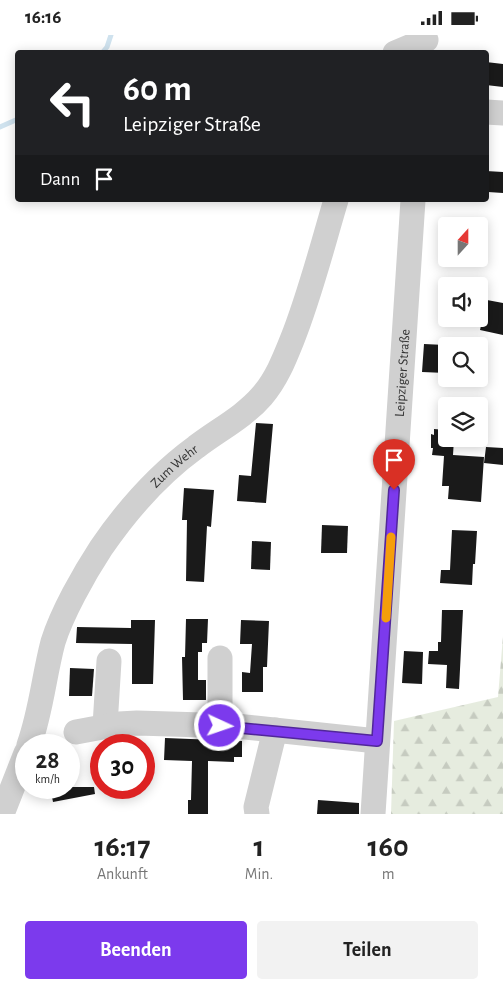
<!DOCTYPE html>
<html lang="de">
<meta charset="utf-8">
<style>
body{margin:0;font-family:"Alegreya Sans",sans-serif;background:#f2f2f2;color:#222;height:100vh;display:flex;flex-direction:column;font-size:19px;white-space:nowrap}
*{box-sizing:border-box;margin:0}
p{font-size:16px;color:#767676}
.icon{flex:none;width:28px;height:28px;fill:none;stroke:currentColor;stroke-width:2;stroke-linecap:round;stroke-linejoin:round}
.map{position:relative;height:779px;overflow:hidden}
.drawer{display:flex;flex-direction:column;background:#fff;flex:1}
.drawer>*{flex:none}
.guide{position:absolute;left:15px;top:15px;width:474px;height:152px;border-radius:5px;box-shadow:0 2px 12px #0003;background:#202124;color:#fff;overflow:hidden}
.needle{width:32px;rotate:21deg}
.controls{position:absolute;left:438px;top:182px;display:grid;gap:10px}
.controls a{display:grid;place-items:center;width:50px;height:50px;border-radius:5px;background:#fff;box-shadow:0 2px 12px #0003;font-size:25px}
.speed{position:absolute;left:15px;top:699px;display:flex;gap:10px;font-size:25px;font-weight:700;text-align:center}
.speed>*{display:grid;place-content:center;width:65px;height:65px;border-radius:50%;background:#fff;box-shadow:0 2px 12px #0003;line-height:1}
.speed small{font-size:12px;font-weight:400}
.speed .limit{border:8px solid #d22;background:#fff;color:#111}
.pin{position:absolute;display:grid;place-items:center;width:42px;height:42px;color:#fff;margin:-51px -21px;border-radius:50% 50% 50% 0;rotate:-45deg;box-shadow:0 0 5px #0007}
.pin .icon{rotate:45deg}
.me{position:absolute;width:55px;margin:-28px;rotate:93deg;stroke-linejoin:round;filter:drop-shadow(0 0 4px #0008)}
.turn{display:flex;align-items:center;gap:18px;height:105px;padding:0 25px;font-size:22px}
.turn .icon{width:65px;height:65px;stroke-width:2.5}
.turn b{display:block;font-size:35px;line-height:42px}
.then{display:flex;align-items:center;height:48px;padding:0 25px;background:#0003;gap:10px;font-size:19px}
.eta{display:flex;justify-content:space-evenly;align-items:center;height:85px;text-align:center}
.eta b{font-size:30px;font-weight:700;line-height:35px}
.button{display:flex;gap:10px;margin-top:auto;padding:10px 25px}
.button a{flex:1;height:58px;border-radius:5px;background:#7c3aed;color:#fff;font-size:20px;font-weight:700;line-height:58px;text-align:center}
.button a+a{background:#f2f2f2;color:#222}
.status{display:flex;justify-content:space-between;align-items:center;height:35px;padding:0 25px;background:#fff;direction:ltr}
.status svg{height:14px;fill:currentColor}
.map>svg:first-child{display:block}
</style>
<div class="status"><b>16:16</b><svg viewBox="0 0 49 12"><path d="M0 12V9h3v3zM5 12V6h3v6zM10 12V3h3v9zM15 12V0h3v12zM26 1h20v11H26zM47 4h2v5h-2z"/></svg></div>
<div class="map">
<svg width="503" height="779" viewBox="0 0 503 779">
<defs>
<pattern id="forest-firs" width="22" height="20" patternUnits="userSpaceOnUse" patternTransform="scale(1.25)"><rect width="22" height="20" fill="#e6ecdf"/><path d="M5 1l3.5 6h-7zM16 11l3.5 6h-7z" fill="#c6cbc0"/></pattern>
</defs>
<rect width="100%" height="100%" fill="#fff"/>
<path fill="url(#forest-firs)" d="M503 601V779H391L394 686 498 662Z"/>
<g fill="none" stroke-linecap="round" stroke-linejoin="round">
<g stroke="#cfe2ee" stroke-width="5">
<path d="M102 18 107 12 111 0"/>
<path d="M0 92 18 84"/>
</g>
</g>
<g fill="#1a1a1a">
<path d="M486 27 503 29V52L486 50Z"/>
<path d="M486 136 503 137V158L488 157Z"/>
<path d="M487 265 503 268V300L480 295Z"/>
<path d="M424 309 445 310 444 321H446V338L422 337Z"/>
<path d="M256 388 273 389 266 468 237 466 239 440 251 441Z"/>
<path d="M434 394 446 395V404H454L453 420 484 422 481 467 448 464 449 451H442L444 421 432 420 433 413H431V399L434 400Z"/>
<path d="M486 412 503 413V430L484 428Z"/>
<path d="M184 453 214 455 211 492 207 491 204 547 186 546 187 485H182Z"/>
<path d="M322 490 348 491 347 518H321Z"/>
<path d="M452 495 477 496 475 529H473L472 550 440 548 441 535H450Z"/>
<path d="M252 506 271 507 270 535 251 534Z"/>
<path d="M442 575H463L459 654 446 653 447 630 428 629 429 616H438V607H441Z"/>
<path d="M186 584H208L207 608H202V617H198V645H206V665H183L182 622H185Z"/>
<path d="M131 585H155L153 649H132V609L76 608 77 592 131 593Z"/>
<path d="M241 585 269 586 267 632H263V657H242V637L250 638 252 609H240Z"/>
<path d="M404 616 423 617 422 649 402 648Z"/>
<path d="M70 633 94 634 92 661H69Z"/>
<path d="M165 703 242 706V722H234V727L208 726V779H188V765H191L192 726 164 725Z"/>
<path d="M50 752H94L95 759 53 767Z"/>
<path d="M318 765 359 768V779H317Z"/>
</g>
<g fill="none" stroke-linecap="round" stroke-linejoin="round">
<g stroke="#d0d0d0" stroke-width="25">
<path d="M395 18 426 5"/>
<path d="M486 77 503 78"/>
<path d="M105 691 109 626"/>
<path d="M220 691V623"/>
<path d="M76 697 119 689 137 688 236 691 377 706"/>
<path id="s1" d="M29 710C41 677 44 641 53 607 62 578 84 539 101 513 127 475 159 439 196 412 218 395 244 382 262 361 276 345 284 325 292 305 310 260 322 212 336 165"/>
<path d="M2 779 26 718"/>
<path d="M257 779 256 772 275 695"/>
<path id="s2" d="M373 779 413 165"/>
</g>
</g>
<g fill="none" stroke-linecap="round" stroke-linejoin="round">
<g stroke="#51269a" stroke-width="12">
<path id="route" d="M220 691 377 706 394 455"/>
</g>
<use href="#route" stroke="#7c3aed" stroke-width="9"/>
<path stroke="#f59e0b" stroke-width="9" d="M386 583 391 502"/>
</g>
<g text-anchor="middle" stroke-width="5" stroke-linejoin="round" paint-order="stroke">
<g font-size="14" fill="#333" stroke="#fff">
<text dy="5" stroke="none"><textPath href="#s2" startOffset="442">Leipziger Straße</textPath></text>
<text dy="5" stroke="none"><textPath href="#s1" startOffset="322">Zum Wehr</textPath></text>
</g>
</g>
</svg>
<div class="controls">
<a><svg class="needle" viewBox="-14 -14 28 28"><path d="M0-13l5 13h-10z" fill="#e53935"/><path d="M0 13l5-13h-10z" fill="#767676"/></svg></a>
<a><svg class="icon" aria-label="sound" viewBox="0 0 24 24"><path d="M4 9h4l5-4v14l-5-4H4zM17 9q2 3 0 6"/></svg></a>
<a><svg class="icon" aria-label="search" viewBox="0 0 24 24"><circle cx="10" cy="10" r="6"/><path d="M15 15l6 6"/></svg></a>
<a><svg class="icon" aria-label="layers" viewBox="0 0 24 24"><path d="M12 4l9 5-9 5-9-5zM3 14l9 5 9-5"/></svg></a>
</div>
<div class="speed"><div>28<small>km/h</small></div><div class="limit">30</div></div>
<div class="pin" style="left:394px;top:455px;background:#d93025"><svg class="icon" aria-label="arrive" viewBox="0 0 24 24"><path d="M6 21V4h12l-3 4 3 4H6"/></svg></div>
<svg class="me" style="left:220px;top:691px" viewBox="-20 -20 40 40"><circle r="17" fill="#7c3aed" stroke="#fff" stroke-width="3"/><path d="M0-11L8 9 0 5-8 9z" fill="#fff"/></svg>
<div class="guide">
<div class="turn"><svg class="icon" aria-label="left" viewBox="0 0 24 24"><path d="M17 20v-9H6M10 6l-5 5 5 5"/></svg><div><b>60 m</b>Leipziger Straße</div></div>
<div class="then">Dann<svg class="icon" aria-label="arrive" viewBox="0 0 24 24"><path d="M6 21V4h12l-3 4 3 4H6"/></svg></div>
</div>
</div>
<section class="drawer">
<div class="eta">
<div><b>16:17</b><p>Ankunft</p></div>
<div><b>1</b><p>Min.</p></div>
<div><b>160</b><p>m</p></div>
</div>
<div class="button"><a>Beenden</a><a>Teilen</a></div>
</section>
